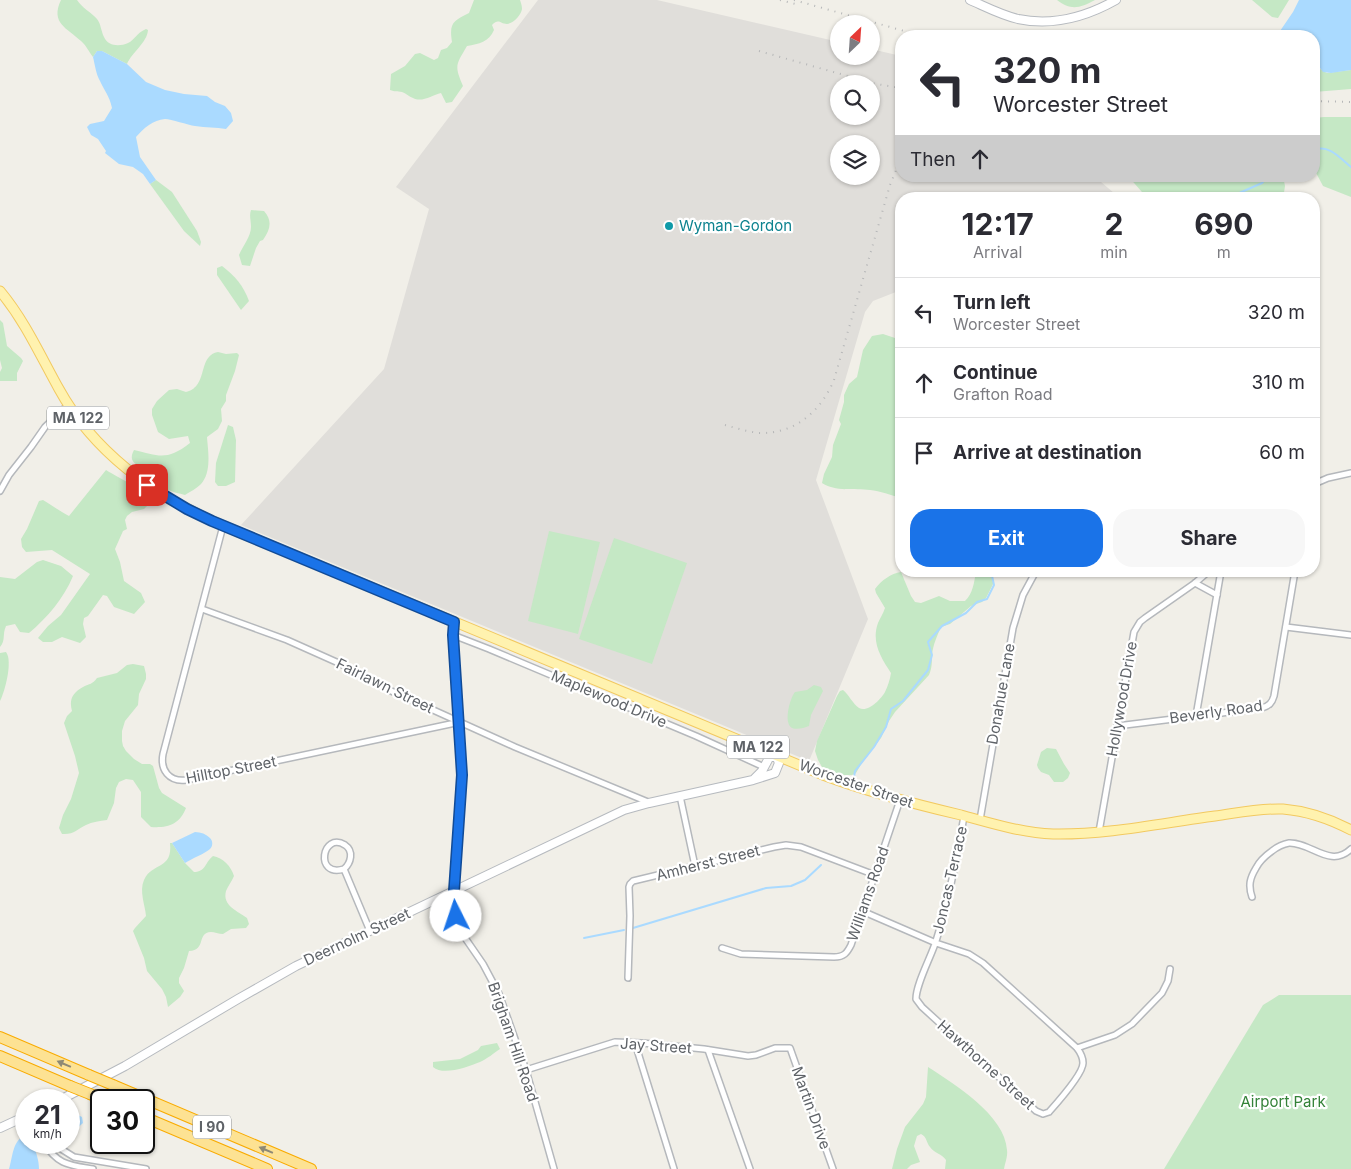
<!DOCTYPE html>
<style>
body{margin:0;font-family:Inter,sans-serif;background:#f7f7f7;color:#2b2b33;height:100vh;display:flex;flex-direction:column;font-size:19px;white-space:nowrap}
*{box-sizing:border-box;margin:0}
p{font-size:16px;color:#7c7c81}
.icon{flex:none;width:28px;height:28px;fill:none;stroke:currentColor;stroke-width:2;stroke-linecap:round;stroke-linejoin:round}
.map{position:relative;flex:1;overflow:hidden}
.drawer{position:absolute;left:895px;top:192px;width:425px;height:385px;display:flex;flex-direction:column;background:#fff;border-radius:20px;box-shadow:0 1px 4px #0004}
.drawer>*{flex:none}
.hud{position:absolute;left:895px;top:30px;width:425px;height:152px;border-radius:20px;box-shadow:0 1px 4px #0004;background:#fff;color:#2b2b33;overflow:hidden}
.needle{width:32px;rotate:25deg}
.controls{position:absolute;left:830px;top:15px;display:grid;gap:10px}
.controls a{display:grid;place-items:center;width:50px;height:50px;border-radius:50%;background:#fff;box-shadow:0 1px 4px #0004;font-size:25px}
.speed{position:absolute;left:15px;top:1089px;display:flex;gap:10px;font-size:25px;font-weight:700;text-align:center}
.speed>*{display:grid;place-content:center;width:65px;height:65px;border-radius:50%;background:#fff;box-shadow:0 1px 4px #0004;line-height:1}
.speed small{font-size:12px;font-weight:400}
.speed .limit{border:2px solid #111;border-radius:8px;background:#fff;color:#111}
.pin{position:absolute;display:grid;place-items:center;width:42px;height:42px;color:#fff;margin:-21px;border-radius:10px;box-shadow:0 2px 8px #0006}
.me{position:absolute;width:55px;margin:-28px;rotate:356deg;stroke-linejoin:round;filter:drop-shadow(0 0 4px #0008)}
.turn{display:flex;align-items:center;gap:18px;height:105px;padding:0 15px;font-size:22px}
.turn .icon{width:65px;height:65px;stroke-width:2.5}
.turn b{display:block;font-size:35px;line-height:42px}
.then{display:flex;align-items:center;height:48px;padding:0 15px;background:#0003;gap:10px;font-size:19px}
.eta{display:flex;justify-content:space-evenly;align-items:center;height:85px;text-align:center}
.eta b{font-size:30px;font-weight:700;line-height:35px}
.primary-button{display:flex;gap:10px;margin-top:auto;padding:10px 15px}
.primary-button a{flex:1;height:58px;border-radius:20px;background:#1a73e8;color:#fff;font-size:20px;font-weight:700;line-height:58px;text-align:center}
.primary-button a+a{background:#f7f7f7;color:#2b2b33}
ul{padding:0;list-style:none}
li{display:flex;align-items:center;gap:15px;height:70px;padding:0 15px;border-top:1px solid #e1e1e2}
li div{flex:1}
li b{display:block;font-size:19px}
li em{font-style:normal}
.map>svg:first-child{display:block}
</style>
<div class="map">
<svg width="1351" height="1169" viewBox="0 0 1351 1169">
<rect width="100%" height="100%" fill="#f1efe8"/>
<path fill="#e0deda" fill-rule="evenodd" d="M538 0H657L839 42V56H871V49L901 56V176H1094L1121 199H901V290L873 301 865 312 816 480 868 619 809 761 241 525 384 369 429 209 396 187ZM839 84H871V116H839ZM839 144H871V176H839Z"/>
<g fill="#c5e8c5">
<path d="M61 0H77C82 8 91 12 97 19 101 24 101 31 104 37 108 46 119 47 128 43 135 40 136 33 146 29L148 30C147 43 132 52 127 64L102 51H97L93 57C89 52 86 45 81 41 67 28 50 23 61 0Z"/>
<path d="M474 0H520C521 3 522 6 522 9 521 15 514 23 507 24 500 24 499 18 492 25L494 30C489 42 479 44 467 46 456 65 454 65 463 86L452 102 446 103 441 93C432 95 422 103 413 98 409 97 406 93 402 92 397 91 395 92 390 90L391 74 405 66 415 54 420 53 434 60 438 58 441 50 447 48 452 42C449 23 453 21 469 13Z"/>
<path d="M1057 0H1095C1080 8 1071 11 1057 0Z"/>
<path d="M1252 0H1289L1278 18 1272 17Z"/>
<path d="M1314 60 1320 69 1327 73 1351 70V89L1314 92Z"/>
<path d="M1324 117H1351V197L1323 186 1314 169V118Z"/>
<path d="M1128 176H1283L1285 186 1283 199H1148Z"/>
<path d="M156 180 172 192 197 231 201 242 200 246 184 231 150 184Z"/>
<path d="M251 210 264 211C273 221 270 230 263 240L260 241 256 248 250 266 242 265 239 255C243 246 251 236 251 227 251 220 249 216 251 210Z"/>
<path d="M222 266C235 276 243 285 249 301L241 310 217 275V268Z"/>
<path d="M0 320 3 323 7 346 21 358 23 361 17 373V381H0V372L2 368 0 360Z"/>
<path d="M883 334 898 339 901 338V498C891 495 880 491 870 490 855 488 835 492 822 483L824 474 832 457 833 445 841 424 839 420 844 402V395L849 384 857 377 863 350 872 336Z"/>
<path d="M218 352 226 354 237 353 239 355 235 371 226 395V401L221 409 222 421 218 429 207 437C208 451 212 472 201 484 197 488 190 492 185 495 173 492 161 489 152 480 149 477 149 473 146 471 138 464 127 463 134 450 159 456 167 461 190 443L188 436 169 439 158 432 152 415V409L157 401 169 390 177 389 186 392C187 392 194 389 194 388 206 379 200 355 218 352Z"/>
<path d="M228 425 233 427 236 440 235 482 226 486H218L215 482 216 463Z"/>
<path d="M106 470C120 479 142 487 150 503L144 509 132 512 127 516 125 520 127 529 123 531 115 549 120 562 124 581 141 593 145 602 134 614 114 607 107 596 103 595 88 616 84 618 83 624 86 637 80 643 62 637 52 642H43L38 638 48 626 61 615 90 574 52 550 26 552 22 547 21 539 27 529 39 501 43 500C52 505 59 511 69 516Z"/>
<path d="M549 531 600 542 578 634 528 621Z"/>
<path d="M614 538 687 563 652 664 579 639Z"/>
<path d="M43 560 61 566 73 576C64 598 47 618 29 633L20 632 15 624 6 626C2 635 6 640 0 647V577L15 579 37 562Z"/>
<path d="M976 571H993V584L986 598 982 602 971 606 950 624 941 627C937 636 933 645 932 655 932 662 932 668 929 675L895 712 889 721 881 738 863 761 856 773 852 775H844L832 772 822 767 818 760 815 751 817 741 837 696 840 691 843 690C849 695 853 704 859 708 868 713 881 699 885 692 888 686 890 679 891 673 881 658 871 642 878 623 880 618 883 614 885 608L876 593 875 589C881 581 891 573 901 572L911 596 915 602 921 603 939 596 950 601H965C973 593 974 583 976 571Z"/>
<path d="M6 652C13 661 5 691 0 701V653Z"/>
<path d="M133 664 144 666 146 674V679L139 694 138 705 125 721 122 731V741L123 746 126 751 134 759 142 764H150L153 766 159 788 162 793 186 808C179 825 168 828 151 827L141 817V792L133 780 126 779 119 782 116 788 114 803 107 820C100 821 92 822 86 825 77 829 74 835 62 834L59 828 63 815 71 799 79 773 75 756 64 723 67 716 72 711C69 700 72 693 83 687 90 683 92 685 97 678L117 673 127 665Z"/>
<path d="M814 685 821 687 823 691 811 715 809 726C804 728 797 730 792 728 783 723 790 698 795 692L807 690Z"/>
<path d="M1047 748 1056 749 1064 764 1070 773 1068 778 1063 782H1054L1049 775 1041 772 1038 768 1037 765 1041 752Z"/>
<path d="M170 843H172L185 863 194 872C206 872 205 862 213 856 223 858 231 866 234 876 232 881 228 886 226 891 222 906 238 911 247 918L249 924 246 928 231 929 223 934C219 934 214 932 211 932 196 933 207 950 189 951L184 968 179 978V983L184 991 180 997 168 1007 166 997 162 989 147 971 144 958 133 931 135 928 146 916C145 905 139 891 144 880 152 862 173 870 170 843Z"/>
<path d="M1279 995H1351V1169H1164L1263 1005Z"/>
<path d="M497 1043 500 1049C494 1053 487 1059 480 1062 468 1067 443 1076 433 1067V1062L460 1059 478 1050 481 1046Z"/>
<path d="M928 1067C954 1084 1005 1115 1007 1150 1008 1156 1005 1163 1004 1169H945L946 1160C942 1154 934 1153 930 1147 926 1142 927 1137 921 1134L917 1136 914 1146 920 1162 911 1165 907 1169H892L897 1149 905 1127 923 1104 926 1097Z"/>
</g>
<g fill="#aadaff">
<path d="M1299 0H1351V70L1331 73 1323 72 1314 60V36H1279L1278 34 1293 12Z"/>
<path d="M97 51H102L127 64 146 82 165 90 184 94 207 96 215 102 225 106 231 113 233 121 226 129C216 127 206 128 195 126 188 125 171 119 165 119 153 120 144 128 136 137L140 157 156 180 150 184 143 174 133 167 119 164 105 153 106 151 98 139 91 135 87 127 90 124 104 121 112 108C109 95 105 92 100 81 96 74 95 65 93 57Z"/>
<path d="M195 832C201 832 206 834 210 838 213 841 213 846 210 849 206 853 191 859 185 863L172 843Z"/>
<path d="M78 1115 82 1117 83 1123 74 1131 69 1134V1120L75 1118Z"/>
<path d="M26 1135V1142L32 1143C36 1151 39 1160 39 1169H9C13 1157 12 1140 26 1135Z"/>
</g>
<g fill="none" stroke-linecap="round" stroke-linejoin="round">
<g stroke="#aadaff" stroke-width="2">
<path d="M1314 150C1329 144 1340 158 1351 167"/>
<path d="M1217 199 1228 198 1262 183 1268 176"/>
<path d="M854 777 855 771 874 747 886 727 891 709 903 701 928 670 932 655 928 642 942 626 966 613 977 602 987 599 994 585 991 571"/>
<path d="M633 928 766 888 791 886 805 880 821 865"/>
<path d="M584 938 624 930"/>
</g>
<g stroke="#b5b8bc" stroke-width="8">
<g id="street">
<path d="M1314 484 1328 478 1351 473"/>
<path d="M0 491 9 475 31 447 45 427 69 404"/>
<path d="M223 526 163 754C160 770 169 782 186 780L460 722"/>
<path d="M1195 583 1217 595"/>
<path d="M202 609 287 640 343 665 389 690 515 747 648 802"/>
<path d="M454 622 453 635 462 775 454 891 456 916 461 932 483 964 499 994 526 1070 554 1169"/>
<path d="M1286 627 1351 635"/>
<path d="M453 635 489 649 696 736 764 767"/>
<path d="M1196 716 1221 571"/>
<path d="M1117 726 1262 708C1269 706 1272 703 1274 696L1295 571"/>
<path d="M680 796 695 866"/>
<path d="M980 820 1013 628 1023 595 1036 571"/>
<path d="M1099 832 1134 632 1140 622 1145 618 1195 583 1209 571"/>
<path d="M344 869C314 878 322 831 345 845 354 851 351 863 344 869L370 931"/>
<path d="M1252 897C1248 885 1250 878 1256 868 1260 860 1265 856 1272 851 1277 847 1283 844 1289 843 1311 842 1330 869 1351 849"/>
<path d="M862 911 936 943 969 954 983 963 1077 1048C1080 1052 1083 1057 1083 1063 1083 1074 1057 1103 1049 1112L1043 1114 1036 1111 922 1007 916 999C916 984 931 957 936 941 949 900 957 858 964 816"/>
<path d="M722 948 741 954 834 957C844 957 847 953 851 945L900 800"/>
<path d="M628 978 630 916 629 887 630 884 633 881 774 847 786 845 801 847 875 875"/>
<path d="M635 1043 674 1169"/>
<path d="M1077 1048 1115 1035 1132 1024 1162 993 1168 981 1170 969"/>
<path d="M708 1050 750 1169"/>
<path d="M526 1070 615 1042 642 1043 704 1049 748 1056 756 1055 775 1048H790L833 1169"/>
<path d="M43 1142C58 1165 68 1165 93 1169"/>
<path d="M55 1142 58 1147 74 1157 146 1169"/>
</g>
</g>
<g stroke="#b6babf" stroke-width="10">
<g id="secondary">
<path d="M970 0C986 7 1001 15 1018 19 1052 26 1086 17 1116 0"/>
<path d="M60 1100 125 1066 238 999 296 966 624 810 649 803 753 780 775 773 779 763 776 755 769 758 762 771 753 780"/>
<path d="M0 1128 26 1116"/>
</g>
</g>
<g stroke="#f2c960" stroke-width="11">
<path id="primary" d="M0 291C25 321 40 355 59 389 93 451 153 495 217 523L823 775C868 792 914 804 961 815 991 823 1022 833 1053 834 1107 835 1162 823 1215 816 1237 813 1260 808 1283 809 1307 811 1330 819 1351 830"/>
</g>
<g stroke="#f9ab00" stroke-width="12">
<g id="highway">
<path d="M0 1037 89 1075"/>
<path d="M0 1056 70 1086"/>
<path d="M113 1085 311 1169"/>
<path d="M90 1094 103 1100"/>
<path d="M144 1117 267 1169"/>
</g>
</g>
<use href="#street" stroke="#fff" stroke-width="5"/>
<use href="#secondary" stroke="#fff" stroke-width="8"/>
<use href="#primary" stroke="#fff2af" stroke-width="9"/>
<use href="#highway" stroke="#fde293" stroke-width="10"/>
<g stroke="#b6b7b8" stroke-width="2" stroke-dasharray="1 6" stroke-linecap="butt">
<path d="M780 0 799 5"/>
<path d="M794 0 922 36"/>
<path d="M759 51 876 84 901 88"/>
<path d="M1314 101 1351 102"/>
<path d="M725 425C736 428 748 432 760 433 795 434 821 411 834 380L890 185 901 158"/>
</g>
<g stroke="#f9ab00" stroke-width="12" stroke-linecap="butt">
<g id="highway-bridge">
<path d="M89 1075 113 1085"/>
<path d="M70 1086 90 1094"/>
</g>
</g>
<use href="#highway-bridge" stroke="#fde293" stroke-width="10"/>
</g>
<defs><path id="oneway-solid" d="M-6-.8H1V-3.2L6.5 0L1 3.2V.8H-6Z" transform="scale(1.25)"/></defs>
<g fill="#8e8975">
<use href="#oneway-solid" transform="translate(64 1064) rotate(-157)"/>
<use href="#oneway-solid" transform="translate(266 1150) rotate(-157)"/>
</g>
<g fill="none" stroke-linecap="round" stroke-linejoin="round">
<g stroke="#114b97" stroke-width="12">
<path id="route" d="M147 485 187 509 212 521 454 622 453 635 462 775 454 891 456 916"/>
</g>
<use href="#route" stroke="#1a73e8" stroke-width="9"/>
</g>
<circle fill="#0f9aa8" stroke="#fff" stroke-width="2" cx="669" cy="226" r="5"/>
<g text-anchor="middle" stroke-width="4.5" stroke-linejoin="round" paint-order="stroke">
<g fill="#fff" stroke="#8f9295" stroke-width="1">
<rect x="47" y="406.5" width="62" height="23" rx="4"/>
<rect x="727" y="735.5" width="62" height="23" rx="4"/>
<rect x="193" y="1115.5" width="38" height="23" rx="4"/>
</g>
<g font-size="14" font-weight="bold" fill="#5f6368">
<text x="78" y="423">MA 122</text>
<text x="758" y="752">MA 122</text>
<text x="212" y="1132">I 90</text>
</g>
<g font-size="15" fill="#0d838f" stroke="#fff" text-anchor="start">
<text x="679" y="231">Wyman-Gordon</text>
</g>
<g font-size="15" fill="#5f6368" stroke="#fff">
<text transform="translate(385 686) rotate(26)" y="5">Fairlawn Street</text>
<text transform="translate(1001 694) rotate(-80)" y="5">Donahue Lane</text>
<text transform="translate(609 699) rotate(23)" y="5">Maplewood Drive</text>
<text transform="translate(1122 699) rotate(-80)" y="5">Hollywood Drive</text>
<text transform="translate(1216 712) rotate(-8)" y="5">Beverly Road</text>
<text transform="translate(231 770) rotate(-11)" y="5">Hilltop Street</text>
<text transform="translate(856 784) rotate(19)" y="5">Worcester Street</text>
<text transform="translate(708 863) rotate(-14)" y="5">Amherst Street</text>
<text transform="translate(950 880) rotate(-77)" y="5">Joncas Terrace</text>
<text transform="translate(868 894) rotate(-71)" y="5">Williams Road</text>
<text transform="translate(357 937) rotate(-25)" y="5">Deernolm Street</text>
<text transform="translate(513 1042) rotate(71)" y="5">Brigham Hill Road</text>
<text transform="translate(656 1046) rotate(4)" y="5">Jay Street</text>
<text transform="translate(986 1065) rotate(42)" y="5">Hawthorne Street</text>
<text transform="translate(811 1108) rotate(70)" y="5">Martin Drive</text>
</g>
<g font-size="15" fill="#348238" stroke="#fff">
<text x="1283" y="1107">Airport Park</text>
</g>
</g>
</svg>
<div class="controls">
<a><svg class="needle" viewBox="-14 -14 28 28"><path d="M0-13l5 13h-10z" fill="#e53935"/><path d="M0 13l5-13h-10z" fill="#7c7c81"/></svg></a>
<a><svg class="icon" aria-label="search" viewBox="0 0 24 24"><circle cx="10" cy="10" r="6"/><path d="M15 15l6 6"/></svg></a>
<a><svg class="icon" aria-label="layers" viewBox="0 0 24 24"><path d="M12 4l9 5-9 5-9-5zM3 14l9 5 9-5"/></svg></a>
</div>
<div class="speed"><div>21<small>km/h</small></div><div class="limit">30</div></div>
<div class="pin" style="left:147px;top:485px;background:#d93025"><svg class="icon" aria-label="arrive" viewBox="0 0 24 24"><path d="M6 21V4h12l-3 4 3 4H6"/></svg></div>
<svg class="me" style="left:456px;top:916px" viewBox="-20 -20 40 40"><circle r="19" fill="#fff"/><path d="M0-13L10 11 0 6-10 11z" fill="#1a73e8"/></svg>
<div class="hud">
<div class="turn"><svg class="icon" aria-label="left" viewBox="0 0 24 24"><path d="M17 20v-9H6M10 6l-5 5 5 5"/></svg><div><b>320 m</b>Worcester Street</div></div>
<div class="then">Then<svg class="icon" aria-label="ahead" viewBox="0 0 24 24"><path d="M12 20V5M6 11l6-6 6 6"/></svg></div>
</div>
<section class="drawer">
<div class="eta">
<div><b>12:17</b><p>Arrival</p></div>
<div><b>2</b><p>min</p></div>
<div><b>690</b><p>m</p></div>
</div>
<ul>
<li><svg class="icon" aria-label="left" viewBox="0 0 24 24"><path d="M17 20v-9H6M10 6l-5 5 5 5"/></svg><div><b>Turn left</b><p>Worcester Street</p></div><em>320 m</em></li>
<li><svg class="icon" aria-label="ahead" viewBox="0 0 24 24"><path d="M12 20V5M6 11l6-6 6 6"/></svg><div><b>Continue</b><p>Grafton Road</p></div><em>310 m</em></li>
<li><svg class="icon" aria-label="arrive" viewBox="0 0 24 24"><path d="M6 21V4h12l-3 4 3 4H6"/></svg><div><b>Arrive at destination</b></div><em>60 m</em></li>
</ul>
<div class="primary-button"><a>Exit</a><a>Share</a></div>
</section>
</div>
